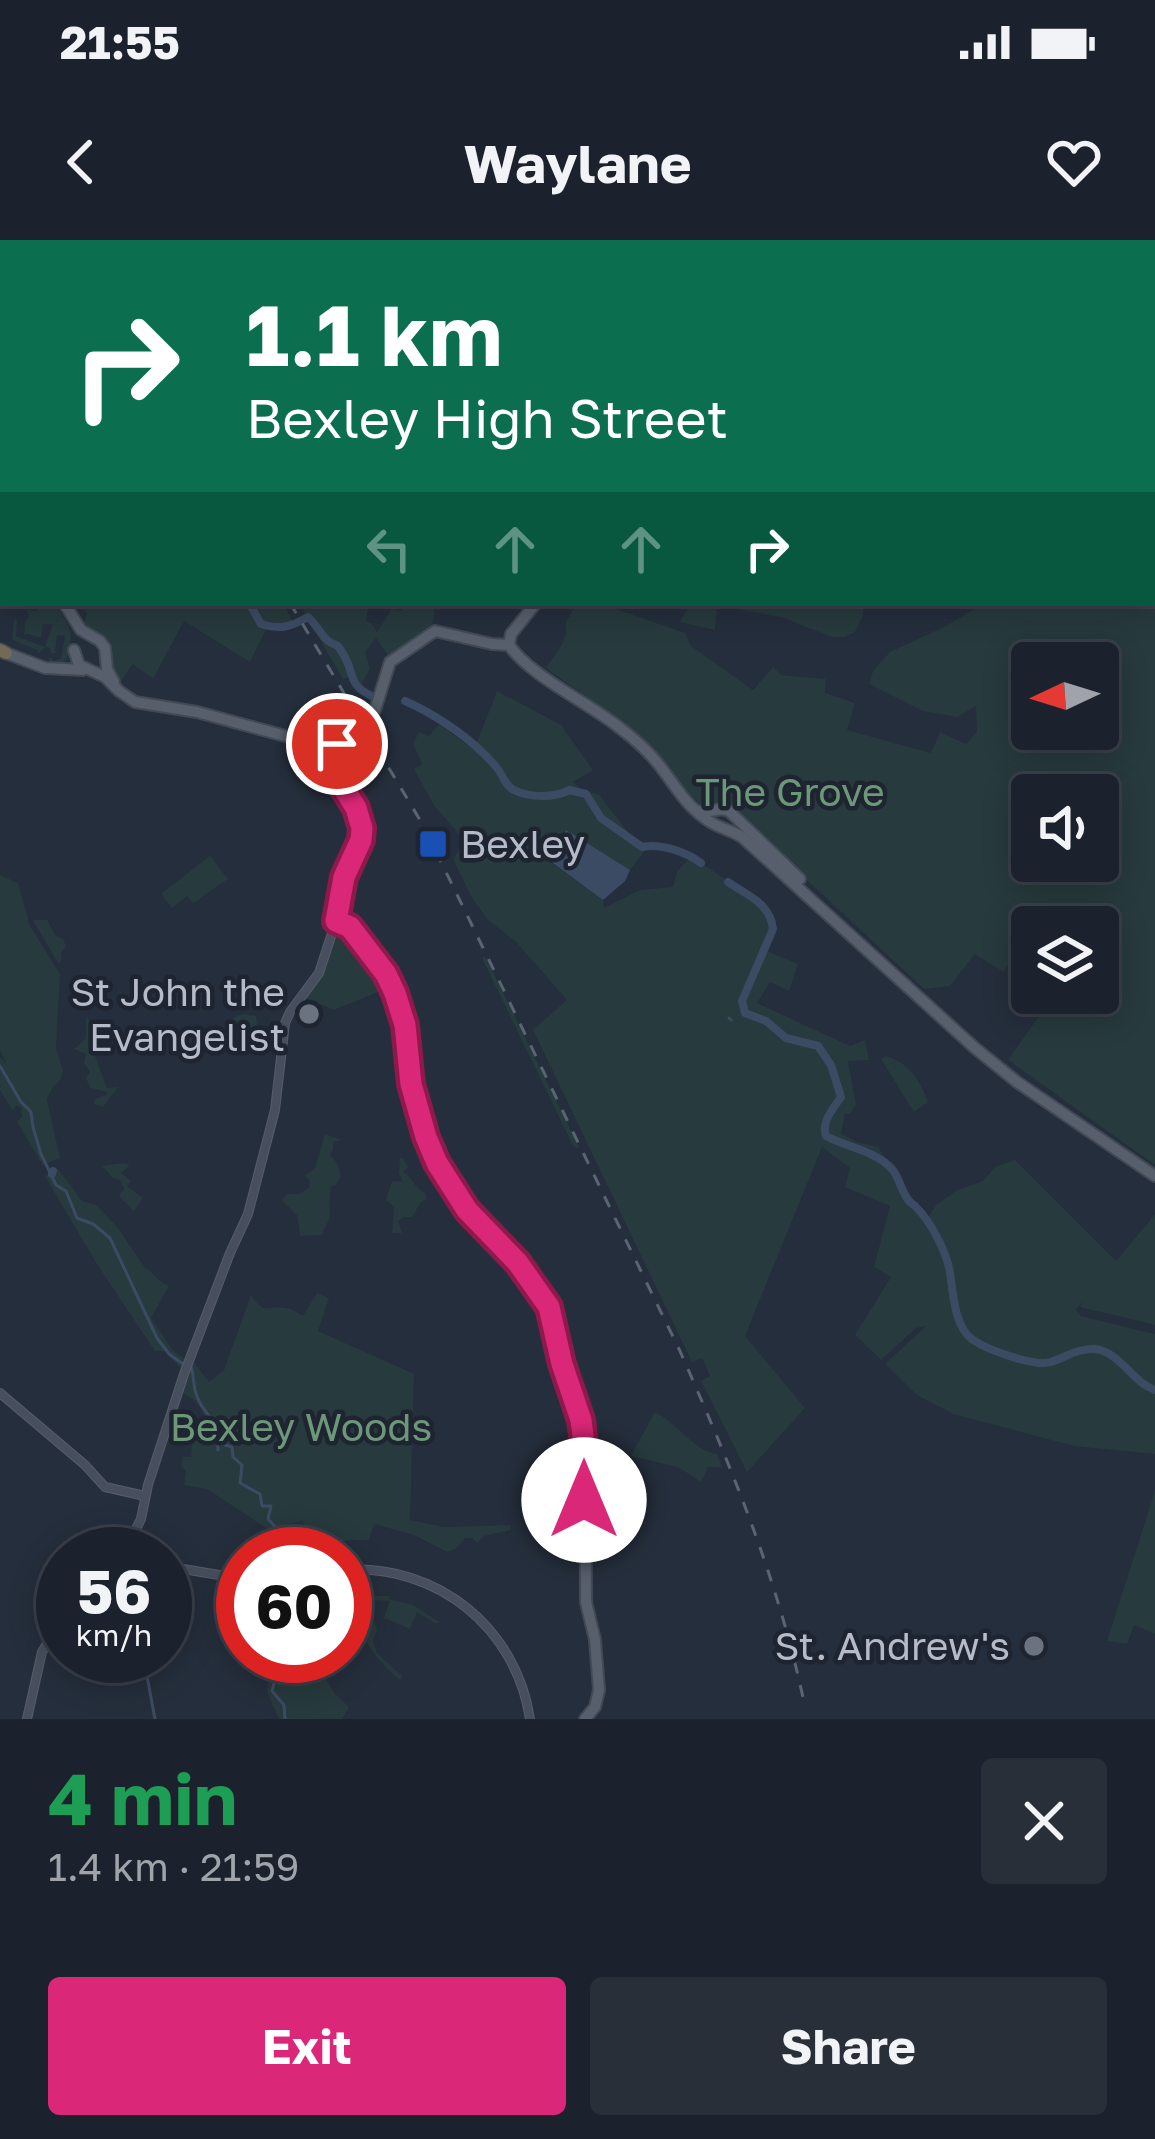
<!DOCTYPE html>
<meta charset="utf-8">
<style>
body{margin:0;font-family:"Golos Text",sans-serif;background:#292f39;color:#f1f3f6;height:100vh;display:flex;flex-direction:column;font-size:45px;white-space:nowrap}
*{box-sizing:border-box;margin:0}
p{font-size:39px;color:#a0a4aa}
.icon{flex:none;width:66px;height:66px;fill:none;stroke:currentColor;stroke-width:2;stroke-linecap:round;stroke-linejoin:round}
.map{position:relative;height:1479px;overflow:hidden}
.details{display:flex;flex-direction:column;background:#1c222d;flex:1}
.details>*{flex:none}
.hud{position:absolute;left:0px;top:0px;width:1155px;height:366px;box-shadow:0 6px 30px #0003,0 0 0 3px #3a3f49;background:#0b6e4f;color:#fff;overflow:hidden}
.needle{width:78px;rotate:266deg}
.buttons{position:absolute;left:1011px;top:402px;display:grid;gap:24px}
.buttons a{display:grid;place-items:center;width:108px;height:108px;border-radius:12px;background:#1c222d;box-shadow:0 6px 30px #0003,0 0 0 3px #3a3f49;font-size:60px}
.speed{position:absolute;left:36px;top:1287px;display:flex;gap:24px;font-size:60px;font-weight:700;text-align:center}
.speed>*{display:grid;place-content:center;width:156px;height:156px;border-radius:50%;background:#1c222d;box-shadow:0 6px 30px #0003,0 0 0 3px #3a3f49;line-height:1}
.speed small{font-size:30px;font-weight:400}
.speed .limit{border:18px solid #d22;background:#fff;color:#111}
.pin{position:absolute;display:grid;place-items:center;width:102px;height:102px;color:#fff;margin:-51px;border:6px solid #fff;border-radius:50%;box-shadow:0 3px 12px #0007}
.me{position:absolute;width:132px;margin:-66px;rotate:0deg;stroke-linejoin:round;filter:drop-shadow(0 0 9px #0008)}
.turn{display:flex;align-items:center;gap:42px;height:252px;padding:0 48px;font-size:54px}
.turn .icon{width:156px;height:156px;stroke-width:2.5}
.turn b{display:block;font-size:84px;line-height:102px}
.lanes{display:flex;align-items:center;height:114px;padding:0 48px;background:#0003;justify-content:center;gap:60px;direction:ltr}
.lanes .off{opacity:.35}
.round{display:grid;place-items:center;flex:none;width:126px;height:126px;border-radius:12px;background:#292f39}
.headline{display:flex;align-items:center;justify-content:space-between;height:204px;padding:0 48px}
h1{font-size:72px;font-weight:700;line-height:90px;color:#1e9e55}
.action{display:flex;gap:24px;margin-top:auto;padding:24px 48px}
.action a{flex:1;height:138px;border-radius:12px;background:#db2777;color:#fff;font-size:48px;font-weight:700;line-height:138px;text-align:center}
.action a+a{background:#292f39;color:#f1f3f6}
.status{display:flex;justify-content:space-between;align-items:center;height:84px;padding:0 60px;background:#1c222d;direction:ltr}
.status svg{height:33px;fill:currentColor}
header{display:flex;justify-content:space-between;align-items:center;height:156px;padding:0 48px;background:#1c222d;font-size:54px;font-weight:700}
.map>svg:first-child{display:block}
</style>
<div class="status"><b>21:55</b><svg viewBox="0 0 49 12"><path d="M0 12V9h3v3zM5 12V6h3v6zM10 12V3h3v9zM15 12V0h3v12zM26 1h20v11H26zM47 4h2v5h-2z"/></svg></div>
<header><svg class="icon" aria-label="back" viewBox="0 0 24 24"><path d="M15 5l-7 7 7 7"/></svg>Waylane<svg class="icon" aria-label="heart" viewBox="0 0 24 24"><path d="M12 20l-8-8c-3-5 5-10 8-4 3-6 11-1 8 4z"/></svg></header>
<div class="map">
<svg width="1155" height="1479" viewBox="0 0 1155 1479">
<rect width="100%" height="100%" fill="#252e3c"/>
<g fill="#273a3d" fill-rule="evenodd">
<path d="M0 0H112L113 3H3V270L0 274Z"/>
<path d="M1028 0H1155V925L1008 820 1055 753H1098V687H1050L1036 683 1003 732 975 714 950 746 924 749 738 576 728 561 700 564 682 547 639 495 546 428 561 406 566 393V382L577 363H599L685 393 691 406 753 450 773 427 781 435 826 439 825 453 855 463 847 490 931 513 940 492 966 504 977 492 976 466 957 477 923 471 869 444 873 431 890 412 946 386 985 363H1152V3H1027ZM1032 423H1098V489H1032ZM1032 555H1098V621H1032Z"/>
<path d="M37 363H54C70 387 76 393 66 421L50 424 48 418H52L54 421 61 418 65 396 57 395 55 411 58 412 51 414 50 408 46 407 38 413 37 410 12 400 14 379 17 380 16 396 45 407 53 384H43L41 398 28 394 24 395 25 382 29 377 27 370 37 371Z"/>
<path d="M70 363H283L293 382 265 391 250 422 184 381 153 439 133 424 120 442 111 430 107 402 86 386 84 382 87 374 84 370 74 368Z"/>
<path d="M299 363H369L366 381 372 384 377 392 392 369 401 371 406 363H433C440 395 413 403 389 417L376 398 365 412 370 429 360 447 352 437 343 439Z"/>
<path d="M691 363H863V375L855 392 845 397H832L781 377 717 365 715 390 680 382Z"/>
<path d="M497 451 561 485 593 530 573 542 581 549 599 555 644 612 630 630 566 591 550 622 603 660 604 668 640 650 673 647 677 632 691 616 766 667 773 689 764 710 798 724 789 751 770 742 757 763 850 806 865 800 869 820 848 821 856 865 850 874 845 873 841 894 857 902 878 907 925 977H921L924 984 936 965 957 950 983 941 995 927 1015 920 1116 1021 1155 974V1085L1080 1067 1084 1061 1076 1069 1081 1076 1155 1094V1214L1074 1206 953 1174 917 1155 885 1124 926 1086 916 1088 881 1120 855 1095 891 1037 874 1027 890 966 845 947 850 928 822 907 745 1096 805 1168 747 1232 701 1141 710 1136 702 1118 692 1122 533 790 567 760 516 702 487 679 472 658 453 619 465 601 435 567 414 529 422 524 413 504 419 492 429 496 439 484 474 510Z"/>
<path d="M210 616 228 639 193 663 187 656 172 668 161 654Z"/>
<path d="M0 635 18 643 30 686 60 734 56 808 63 831 61 839 52 848 47 860 60 918 43 925 17 882 22 877 21 868 17 865 12 870 0 850V817L7 825 0 810Z"/>
<path d="M35 680H47L56 696 63 699 66 706 61 713 62 719 59 724 33 681Z"/>
<path d="M346 689 380 733 388 748 334 770 306 758 323 734 338 690 342 692Z"/>
<path d="M485 716 579 907 574 908 482 718Z"/>
<path d="M244 774 256 776 258 792 231 797 221 803C220 789 229 777 244 774Z"/>
<path d="M86 775 90 782 95 784 90 790 95 816 107 848 118 847 103 867 94 864 95 859 107 855V852L90 848 86 838 90 832 84 823 86 814 74 809 86 798Z"/>
<path d="M886 816C909 823 920 840 928 862L914 872 881 819Z"/>
<path d="M325 894 342 900 333 902V910L330 914 337 923 341 936 336 945 331 947C329 960 330 964 330 975 329 982 323 989 322 995L300 996 297 975 282 960 287 954H298L309 948 310 941 305 936 315 928Z"/>
<path d="M400 918H403L408 927 403 932C413 937 414 948 425 953L427 959 421 962 412 977H404L398 981 402 993H392L394 967 386 960 392 941 403 942 399 933Z"/>
<path d="M124 923 130 925 121 933 131 941 127 946 143 958 134 971 119 956 124 949 120 940 113 938 102 926Z"/>
<path d="M58 929 82 961 96 965 118 988 145 1028C154 1032 156 1041 169 1046L151 1078 173 1111 185 1119 181 1129 165 1111H155L97 1024 45 936Z"/>
<path d="M317 1053 329 1058 318 1091 414 1134 410 1280 444 1287 510 1285 511 1290 484 1296 477 1303 472 1298H465L456 1309 447 1312 414 1295 374 1284 369 1300H352L301 1308 300 1291 305 1289 303 1281 286 1284 288 1314H279L277 1295 207 1249 184 1245 186 1231 181 1226 183 1216 191 1217 192 1205 198 1189 203 1190C210 1172 196 1160 181 1152L192 1120 209 1142 224 1130 251 1055C266 1077 267 1064 287 1068 293 1069 298 1073 303 1076Z"/>
<path d="M655 1172C677 1183 694 1211 717 1214L722 1227H708L701 1242 678 1227 631 1216Z"/>
<path d="M1155 1251V1394L1134 1385 1127 1404 1107 1401Z"/>
<path d="M346 1356H389V1359L413 1365 440 1383H435L417 1372 410 1389 384 1378 390 1361 373 1360 371 1371 377 1390 373 1400 377 1413 402 1436 400 1440C371 1416 358 1390 346 1356Z"/>
<path d="M270 1416H311L335 1454 349 1467 342 1479H279L267 1452Z"/>
</g>
<path fill="#3c4b64" d="M566 590 630 630 625 641 603 660 550 621Z"/>
<g fill="none" stroke-linecap="round" stroke-linejoin="round">
<g stroke="#3c4b64" stroke-width="3">
<path d="M23 0 24 3"/>
<path d="M3 161V180"/>
<path d="M0 339 3 335"/>
<path d="M729 778 731 780"/>
<path d="M0 826 21 862 31 872 33 887 41 914 56 945 66 951 77 978 93 984 110 998 157 1098 169 1114 183 1124"/>
<path d="M191 1127C193 1132 193 1138 194 1144 195 1159 206 1174 216 1183L218 1210"/>
<path d="M218 1203 232 1207 233 1217 242 1225 240 1243 260 1254 262 1266H271L268 1279C278 1290 286 1297 284 1314"/>
<path d="M275 1416 272 1420 275 1439 272 1451 284 1465 285 1479"/>
<path d="M146 1431 155 1479"/>
</g>
<g stroke="#3c4b64" stroke-width="8">
<path d="M0 220 3 221"/>
<path d="M249 363 261 384C281 390 290 387 308 377 315 383 320 393 327 400 337 408 335 401 342 412 357 435 345 445 376 458"/>
<path d="M405 461C437 475 475 501 497 528 503 535 505 546 514 550 529 558 556 558 569 550L586 554 601 578 642 607C661 603 686 612 701 623"/>
<path d="M728 642C748 656 770 663 773 689L742 761 745 773 766 781 786 798 818 806 831 825 841 857C833 869 821 881 826 896 846 907 876 911 892 929 900 938 901 952 909 961 911 964 914 964 916 967 931 982 946 1011 950 1032 953 1052 954 1087 973 1100 988 1110 1034 1127 1051 1122 1066 1117 1078 1108 1095 1109 1120 1112 1132 1142 1155 1150"/>
<path d="M52 934 53 931"/>
</g>
<g stroke="#575e6a" stroke-width="10">
<g id="secondary">
<path d="M0 1153 85 1225 105 1247 145 1256"/>
<path d="M116 1314 133 1295 141 1279 148 1245 184 1134 230 1013 248 974 275 870 285 783 290 772 319 733 336 681"/>
<path d="M165 1326 243 1339"/>
<path d="M345 1330C438 1324 516 1388 530 1479"/>
<path d="M27 1479 42 1412 63 1376"/>
</g>
</g>
<g stroke="#424955" stroke-width="14">
<g id="primary">
<path d="M597 3V0"/>
<path d="M64 363 81 390 100 401 105 408 107 429 114 442"/>
<path d="M509 405 511 394 536 363"/>
<path d="M74 410 79 425 105 437 119 451 135 462 197 472 333 509"/>
<path d="M6 413 45 428 83 430"/>
<path d="M333 509 356 490 375 470 390 422 435 391 492 404 509 405C530 436 589 463 620 488 635 499 649 512 660 526 673 543 685 563 702 576 717 589 726 587 742 597L975 808 1017 842 1155 936"/>
<path d="M333 509 336 536 355 568 362 588 359 603 344 637 337 680"/>
<path d="M698 571C709 574 719 566 729 571L800 639"/>
<path d="M337 675 345 679 358 700 383 730 395 753 405 785 411 844 423 890 436 921 467 970 518 1023 543 1057 551 1072 562 1124 579 1171 585 1209 586 1362 595 1400 599 1450 595 1467 585 1479"/>
</g>
</g>
<g stroke="#444b57" stroke-width="15">
<g id="highway">
<path d="M139 3 140 0"/>
<path d="M151 3 152 0"/>
<path d="M0 297 3 293"/>
<path d="M0 410 6 413"/>
</g>
</g>
<use href="#secondary" stroke="#474f5f" stroke-width="8"/>
<use href="#primary" stroke="#575f6c" stroke-width="10"/>
<use href="#highway" stroke="#726957" stroke-width="12"/>
<g stroke="#5b6473" stroke-width="3" stroke-dasharray="12 12" stroke-linecap="butt">
<path d="M115 0 117 3"/>
<path d="M290 363 423 585 679 1109C731 1226 779 1341 805 1467"/>
</g>
<g stroke="#424955" stroke-width="14" stroke-linecap="butt">
<path id="primary-bridge" d="M0 307 3 309"/>
</g>
<use href="#primary-bridge" stroke="#575f6c" stroke-width="10"/>
</g>
<g fill="none" stroke-linecap="round" stroke-linejoin="round">
<g stroke="#8e194d" stroke-width="30">
<path id="route" d="M337 504 333 508 336 536 356 568 362 588 361 600 344 637 336 681 350 687 386 734 395 753 405 785 411 844 426 897 437 923 467 970 518 1023 549 1067 562 1124 581 1180 586 1219 584 1260"/>
</g>
<use href="#route" stroke="#db2777" stroke-width="21"/>
</g>
<rect fill="#1a4fb4" stroke="#1e2531" stroke-width="4.5" x="418" y="589" width="30" height="30" rx="6"/>
<g fill="#6b7280" stroke="#1e2531" stroke-width="4.5">
<circle cx="309" cy="774" r="12"/>
<circle cx="1034" cy="1406" r="12"/>
</g>
<g text-anchor="middle" stroke-width="9" stroke-linejoin="round" paint-order="stroke">
<g font-size="39" fill="#6d9779" stroke="#1e2531">
<text x="790" y="566">The Grove</text>
<text x="301" y="1201">Bexley Woods</text>
</g>
<g font-size="39" fill="#b5bbc8" stroke="#1e2531" text-anchor="end">
<text x="460" y="618" text-anchor="start">Bexley</text>
<text x="285" y="766">St John the<tspan x="285" dy="45">Evangelist</tspan></text>
<text x="1010" y="1420">St. Andrew's</text>
</g>
</g>
</svg>
<div class="buttons">
<a><svg class="needle" viewBox="-14 -14 28 28"><path d="M0-13l5 13h-10z" fill="#e53935"/><path d="M0 13l5-13h-10z" fill="#a0a4aa"/></svg></a>
<a><svg class="icon" aria-label="sound" viewBox="0 0 24 24"><path d="M4 9h4l5-4v14l-5-4H4zM17 9q2 3 0 6"/></svg></a>
<a><svg class="icon" aria-label="layers" viewBox="0 0 24 24"><path d="M12 4l9 5-9 5-9-5zM3 14l9 5 9-5"/></svg></a>
</div>
<div class="speed"><div>56<small>km/h</small></div><div class="limit">60</div></div>
<div class="pin" style="left:337px;top:504px;background:#d93025"><svg class="icon" aria-label="arrive" viewBox="0 0 24 24"><path d="M6 21V4h12l-3 4 3 4H6"/></svg></div>
<svg class="me" style="left:584px;top:1260px" viewBox="-20 -20 40 40"><circle r="19" fill="#fff"/><path d="M0-13L10 11 0 6-10 11z" fill="#db2777"/></svg>
<div class="hud">
<div class="turn"><svg class="icon" aria-label="right" viewBox="0 0 24 24"><path d="M7 20v-9h11M14 6l5 5-5 5"/></svg><div><b>1.1 km</b>Bexley High Street</div></div>
<div class="lanes"><svg class="icon off" aria-label="left" viewBox="0 0 24 24"><path d="M17 20v-9H6M10 6l-5 5 5 5"/></svg><svg class="icon off" aria-label="ahead" viewBox="0 0 24 24"><path d="M12 20V5M6 11l6-6 6 6"/></svg><svg class="icon off" aria-label="ahead" viewBox="0 0 24 24"><path d="M12 20V5M6 11l6-6 6 6"/></svg><svg class="icon" aria-label="right" viewBox="0 0 24 24"><path d="M7 20v-9h11M14 6l5 5-5 5"/></svg></div>
</div>
</div>
<section class="details">
<div class="headline"><div><h1>4 min</h1><p>1.4 km · 21:59</p></div><a class="round"><svg class="icon" aria-label="close" viewBox="0 0 24 24"><path d="M6 6l12 12M18 6L6 18"/></svg></a></div>
<div class="action"><a>Exit</a><a>Share</a></div>
</section>
